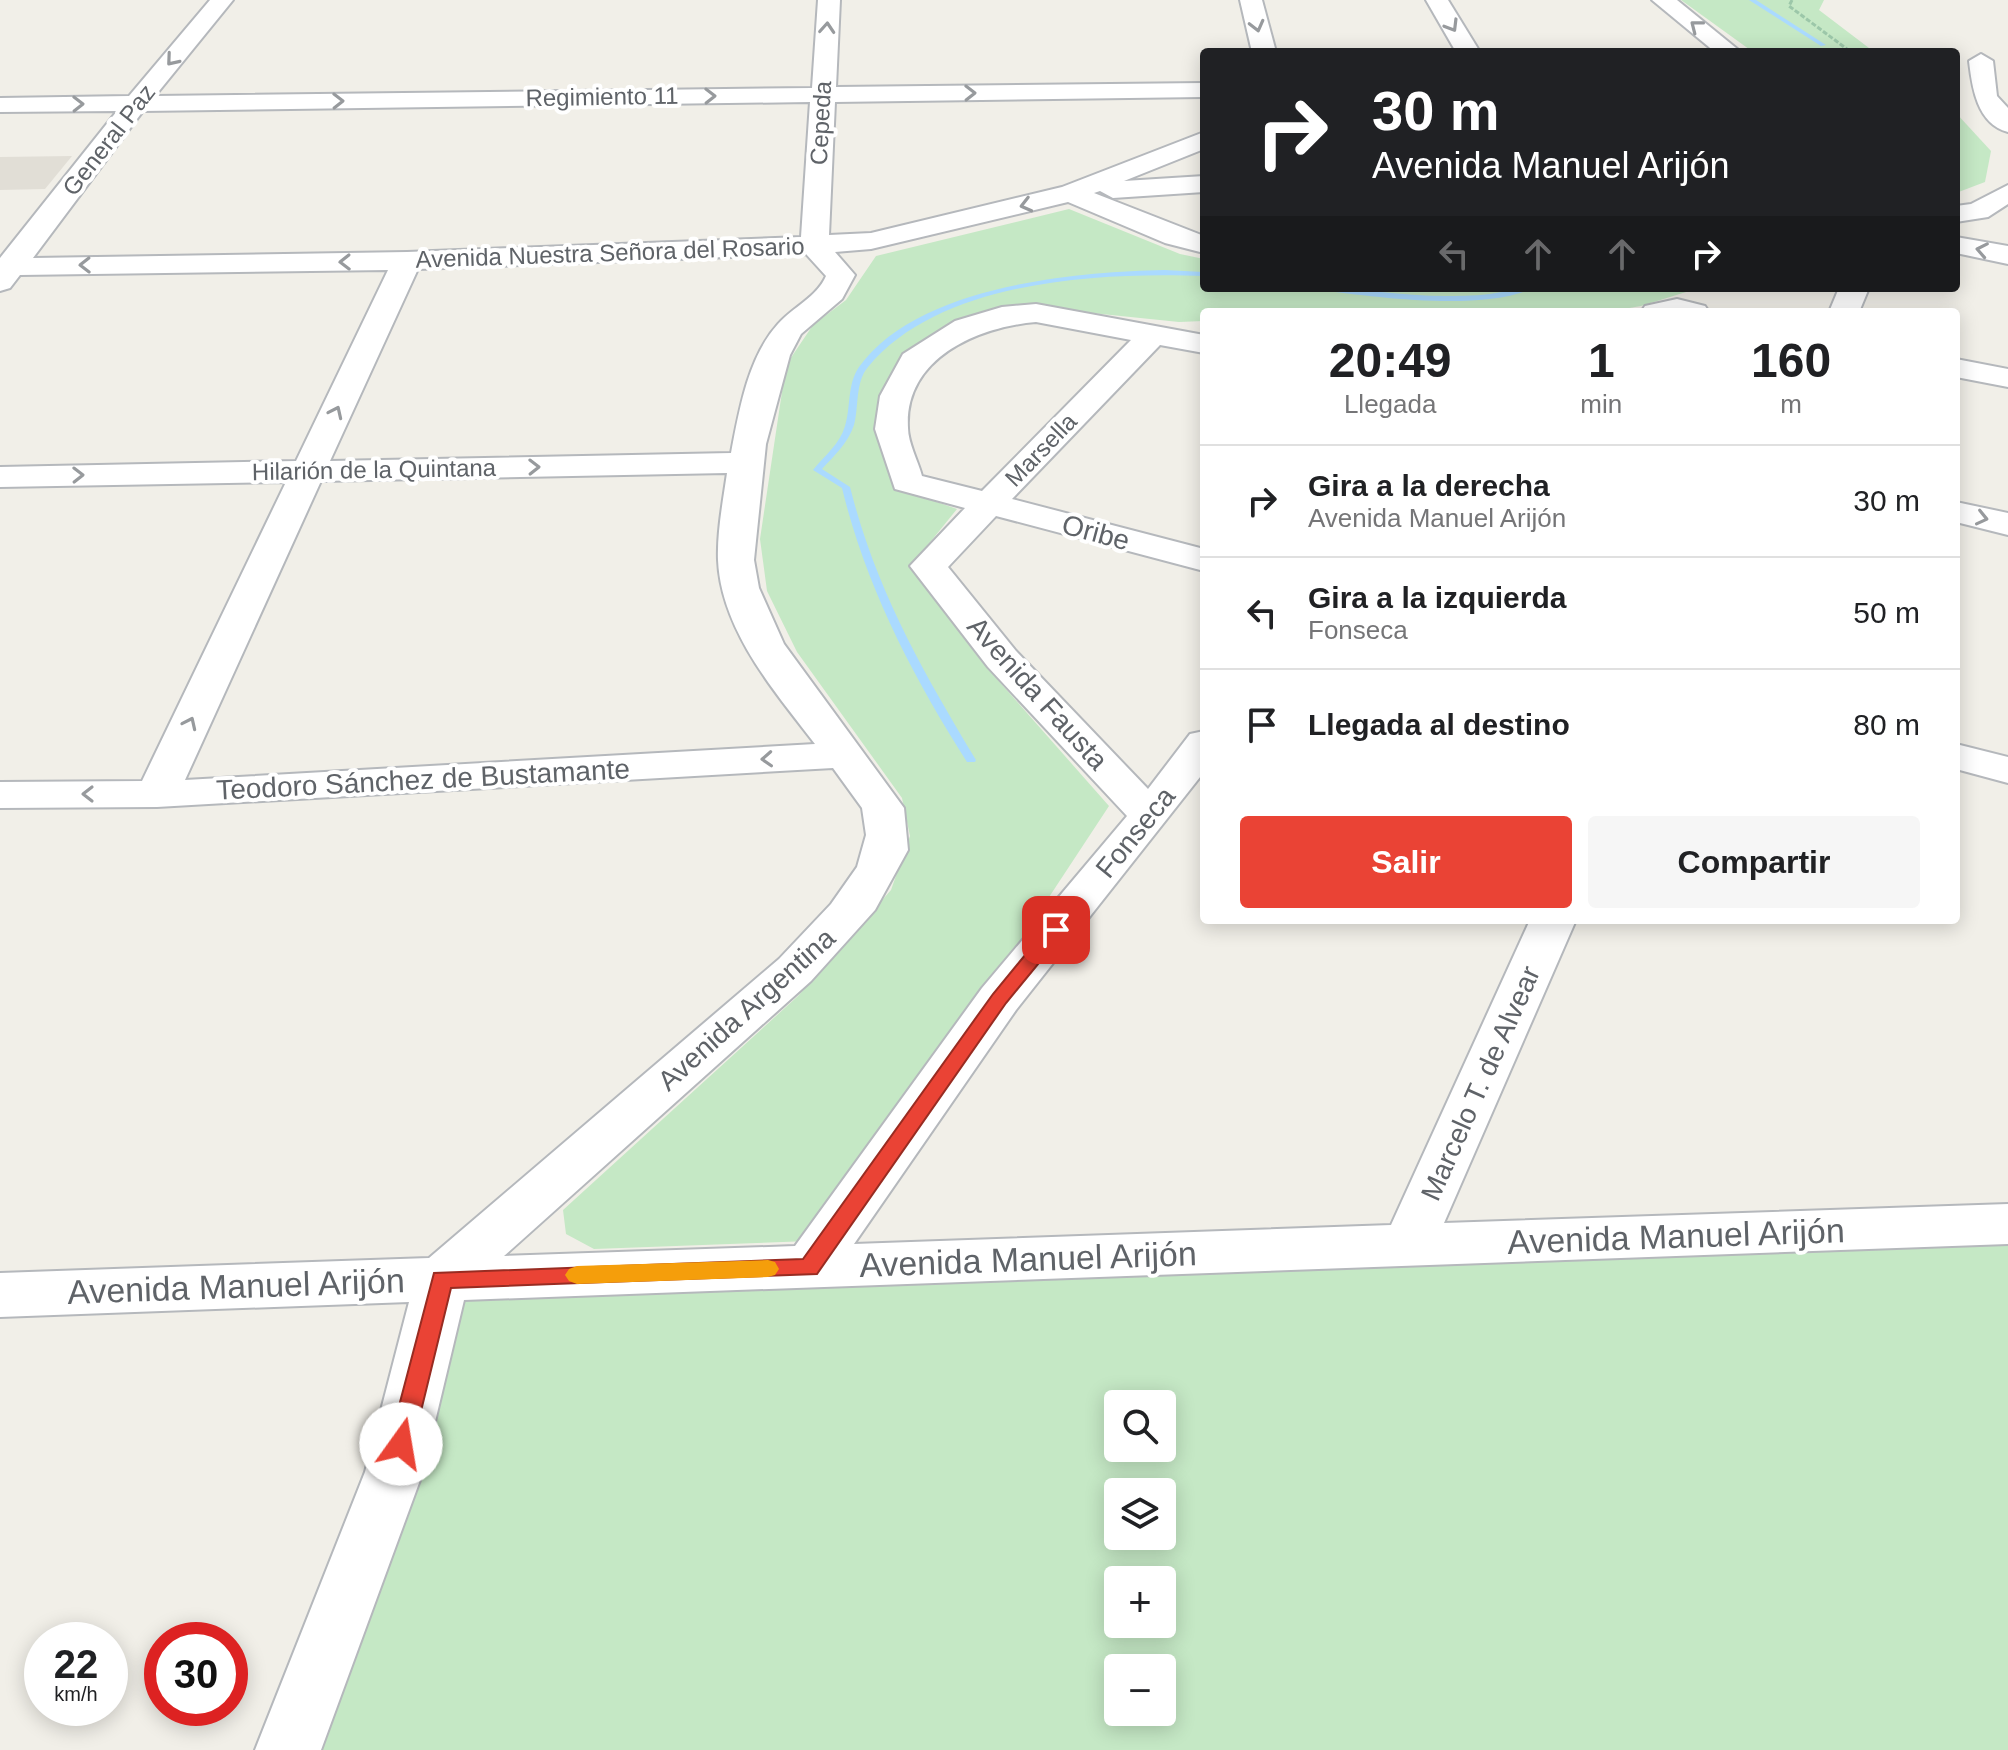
<!DOCTYPE html>
<html lang="es">
<meta charset="utf-8">
<style>
body{margin:0;font-family:Arial,sans-serif;background:#f6f6f6;color:#202124;height:100vh;display:flex;flex-direction:column;font-size:30px;white-space:nowrap}
*{box-sizing:border-box;margin:0}
p{font-size:26px;color:#757577}
.icon{flex:none;width:44px;height:44px;fill:none;stroke:currentColor;stroke-width:2;stroke-linecap:round;stroke-linejoin:round}
.map{position:relative;flex:1;overflow:hidden}
.details{position:absolute;left:1200px;top:308px;width:760px;height:616px;display:flex;flex-direction:column;background:#fff;border-radius:8px;box-shadow:0 4px 20px #0003}
.details>*{flex:none}
.top-card{position:absolute;left:1200px;top:48px;width:760px;height:244px;border-radius:8px;box-shadow:0 4px 20px #0003;background:#202124;color:#fff;overflow:hidden}
.controls{position:absolute;left:1104px;top:1390px;display:grid;gap:16px}
.controls a{display:grid;place-items:center;width:72px;height:72px;border-radius:8px;background:#fff;box-shadow:0 4px 20px #0003;font-size:40px}
.speed{position:absolute;left:24px;top:1622px;display:flex;gap:16px;font-size:40px;font-weight:700;text-align:center}
.speed>*{display:grid;place-content:center;width:104px;height:104px;border-radius:50%;background:#fff;box-shadow:0 4px 20px #0003;line-height:1}
.speed small{font-size:20px;font-weight:400}
.speed .limit{border:12px solid #d22;background:#fff;color:#111}
.pin{position:absolute;display:grid;place-items:center;width:68px;height:68px;color:#fff;margin:-34px;border-radius:16px;box-shadow:0 4px 12px #0006}
.me{position:absolute;width:88px;margin:-44px;rotate:13deg;stroke-linejoin:round;filter:drop-shadow(0 0 6px #0008)}
.turn{display:flex;align-items:center;gap:28px;height:168px;padding:0 40px;font-size:36px}
.turn .icon{width:104px;height:104px;stroke-width:2.5}
.turn b{display:block;font-size:56px;line-height:68px}
.lanes{display:flex;align-items:center;height:76px;padding:0 40px;background:#0003;justify-content:center;gap:40px;direction:ltr}
.lanes .off{opacity:.35}
.eta{display:flex;justify-content:space-evenly;align-items:center;height:136px;text-align:center}
.eta b{font-size:48px;font-weight:700;line-height:56px}
.action{display:flex;gap:16px;margin-top:auto;padding:16px 40px}
.action a{flex:1;height:92px;border-radius:8px;background:#ea4335;color:#fff;font-size:32px;font-weight:700;line-height:92px;text-align:center}
.action a+a{background:#f6f6f6;color:#202124}
ul{padding:0;list-style:none}
li{display:flex;align-items:center;gap:24px;height:112px;padding:0 40px;border-top:2px solid #e0e0e0}
li div{flex:1}
li b{display:block;font-size:30px}
li em{font-style:normal}
.map>svg:first-child{display:block}
</style>
<div class="map">
<svg width="2008" height="1750" viewBox="0 0 2008 1750">
<rect width="100%" height="100%" fill="#f1efe8"/>
<path fill="#e1ded6" d="M72 156 45 189 0 190V157Z"/>
<g fill="#c5e8c5" fill-rule="evenodd">
<path d="M1681 0H1824L1819 10 1869 48 1753 52Z"/>
<path d="M1956 113 1991 151 1985 182 1956 193Z"/>
<path d="M1069 209 1180 254 1204 259V288H1699L1641 306 1606 312H1204V321L1179 322 1053 309 960 324 883 429 894 487 957 509 910 567 982 662 1109 806 984 996 810 1241 594 1249 566 1234 563 1210 798 996 891 890 910 836 902 798 797 652 767 591 760 539 786 365 813 325 846 300 876 256Z"/>
<path d="M2008 1224V1750H288L442 1279ZM1118 1404H1162V1448H1118ZM1118 1492H1162V1536H1118ZM1118 1580H1162V1624H1118ZM1118 1668H1162V1712H1118Z"/>
</g>
<g fill="none" stroke-linecap="round" stroke-linejoin="round">
<g fill="#aadaff" fill-rule="evenodd">
<path d="M1749 0H1756L1826 45 1821 46Z"/>
<path d="M1956 130 1959 132V161L1956 163Z"/>
<path d="M1164 270 1204 272V276C1100 272 940 280 868 367 855 382 859 407 854 425 848 443 834 456 822 469L850 487C876 590 922 670 976 760L975 762H967C913 677 866 587 842 488L813 470C824 456 840 444 845 426 851 407 847 384 859 367 917 286 1073 272 1164 270Z"/>
<path d="M1316 288C1362 288 1407 297 1453 296 1469 296 1486 295 1502 292 1513 291 1522 288 1533 288 1484 312 1374 297 1320 290Z"/>
</g>
<g stroke="#b5b8bc" stroke-width="4">
<g id="minor">
<path d="M210 0H233L155 96 812 88 818 0H840L836 87 1204 83V97L835 102 829 235 871 233 1062 187 1204 132V149L1124 181 1204 176V192L1113 198 1100 191 1094 193 1204 236V253L1165 243 1068 202 871 249 835 252 855 275 842 299 801 334 790 355 766 444 754 560 759 588 784 644 904 808 908 850 875 910 811 981 504 1256 795 1246 982 988 1127 816 988 667 910 566 965 508 895 489 875 429 880 396 903 354 955 321 1002 307 1036 304 1204 335V353L1160 345 1012 499 1204 549V571L996 516 948 567 1016 651 1148 789 1190 734 1204 731V772L1016 1010 854 1244 1391 1225 1530 920H1576L1444 1223 2008 1204V1244L464 1300 423 1472 321 1750H255L365 1472 409 1302 0 1317V1273L429 1258 779 959 831 904 857 867 866 835 862 808 833 768 157 807 0 808V782L142 781 286 482 0 487V467L296 461 388 270 20 275 10 288 0 291V258L117 111 0 112V98L129 96ZM810 102 801 237 407 252 33 258 143 111ZM806 254 826 276C817 297 793 307 778 324 748 357 739 411 731 453L330 461 418 269ZM1036 322 1131 340 982 491 922 476C918 461 908 443 908 428 904 358 978 327 1036 322ZM727 473C723 501 717 532 718 560 721 630 775 692 815 744L185 780 321 481Z"/>
<path d="M1240 0H1262L1276 52H1252Z"/>
<path d="M1426 0H1448L1480 52H1456Z"/>
<path d="M1652 0H1677L1741 52H1715Z"/>
<path d="M1981 54 1993 61 1997 96 2008 108V132C1977 124 1972 87 1969 61Z"/>
<path d="M2008 185V204L1988 217 1956 222V206L1971 204Z"/>
<path d="M1956 237 2008 246V264L1956 253Z"/>
<path d="M1839 288H1869L1859 312H1829Z"/>
<path d="M1677 299 1705 306 1709 312H1641L1645 306Z"/>
<path d="M1956 359 2008 369V387L1956 377Z"/>
<path d="M1956 502 2008 513V535L1956 522Z"/>
<path d="M1956 744 2008 757V783L1956 769Z"/>
</g>
</g>
<path stroke="#9cc7a9" stroke-width="3" stroke-dasharray="5 2" stroke-linecap="butt" d="M1792 0 1789 6 1851 52"/>
<use href="#minor" fill="#fff" fill-rule="evenodd"/>
</g>
<defs><path id="oneway-chevron" d="M-2-3.5L2.5 0L-2 3.5" fill="none" stroke-width="1.6" stroke-linecap="round" stroke-linejoin="round" transform="scale(2)"/></defs>
<g stroke="#979a9d">
<use href="#oneway-chevron" transform="translate(1257 26) rotate(76)"/>
<use href="#oneway-chevron" transform="translate(1452 26) rotate(59)"/>
<use href="#oneway-chevron" transform="translate(1696 26) rotate(-142)"/>
<use href="#oneway-chevron" transform="translate(827 28) rotate(-86)"/>
<use href="#oneway-chevron" transform="translate(172 60) rotate(130)"/>
<use href="#oneway-chevron" transform="translate(970 93) rotate(-1)"/>
<use href="#oneway-chevron" transform="translate(710 96) rotate(-1)"/>
<use href="#oneway-chevron" transform="translate(338 101) rotate(-1)"/>
<use href="#oneway-chevron" transform="translate(78 104) rotate(-1)"/>
<use href="#oneway-chevron" transform="translate(1026 205) rotate(166)"/>
<use href="#oneway-chevron" transform="translate(1982 250) rotate(-169)"/>
<use href="#oneway-chevron" transform="translate(345 262) rotate(179)"/>
<use href="#oneway-chevron" transform="translate(85 265) rotate(179)"/>
<use href="#oneway-chevron" transform="translate(336 412) rotate(-65)"/>
<use href="#oneway-chevron" transform="translate(534 467) rotate(-1)"/>
<use href="#oneway-chevron" transform="translate(78 475) rotate(-1)"/>
<use href="#oneway-chevron" transform="translate(1982 518) rotate(13)"/>
<use href="#oneway-chevron" transform="translate(190 723) rotate(-65)"/>
<use href="#oneway-chevron" transform="translate(767 759) rotate(177)"/>
<use href="#oneway-chevron" transform="translate(88 794) rotate(180)"/>
</g>
<path fill="#ea4335" stroke="#982c22" stroke-width="2" d="M1056 924 1062 926V935L1006 1003 817 1274 451 1288 413 1444 409 1451 401 1454 392 1451 389 1444 434 1273 803 1259 993 994 1049 926Z"/>
<path fill="#f59e0b" d="M768 1260 775 1262 779 1269 775 1275 768 1277 577 1284 569 1281 565 1275 569 1269 577 1266Z"/>
<g text-anchor="middle" stroke-width="8" stroke-linejoin="round" paint-order="stroke">
<g font-size="24" fill="#5f6368" stroke="#fff">
<text transform="translate(602 97) rotate(-1)" y="8">Regimiento 11</text>
<text transform="translate(821 123) rotate(-87)" y="8">Cepeda</text>
<text transform="translate(109 140) rotate(-52)" y="8">General Paz</text>
<text transform="translate(610 253) rotate(-2)" y="8">Avenida Nuestra Señora del Rosario</text>
<text transform="translate(1041 450) rotate(-46)" y="8">Marsella</text>
<text transform="translate(374 470) rotate(-1)" y="8">Hilarión de la Quintana</text>
</g>
<g font-size="28" fill="#5f6368" stroke="#fff">
<text transform="translate(1096 532) rotate(15)" y="10">Oribe</text>
<text transform="translate(1038 693) rotate(48)" y="10">Avenida Fausta</text>
<text transform="translate(423 779) rotate(-3)" y="10">Teodoro Sánchez de Bustamante</text>
<text transform="translate(1135 832) rotate(-51)" y="10">Fonseca</text>
<text transform="translate(746 1009) rotate(-42)" y="10">Avenida Argentina</text>
<text transform="translate(1480 1083) rotate(-66)" y="10">Marcelo T. de Alvear</text>
</g>
<g font-size="34" fill="#5f6368" stroke="#fff">
<text transform="translate(1676 1236) rotate(-2)" y="12">Avenida Manuel Arijón</text>
<text transform="translate(1028 1259) rotate(-2)" y="12">Avenida Manuel Arijón</text>
<text transform="translate(236 1286) rotate(-2)" y="12">Avenida Manuel Arijón</text>
</g>
</g>
</svg>
<div class="controls">
<a><svg class="icon" aria-label="search" viewBox="0 0 24 24"><circle cx="10" cy="10" r="6"/><path d="M15 15l6 6"/></svg></a>
<a><svg class="icon" aria-label="layers" viewBox="0 0 24 24"><path d="M12 4l9 5-9 5-9-5zM3 14l9 5 9-5"/></svg></a>
<a>+</a>
<a>−</a>
</div>
<div class="speed"><div>22<small>km/h</small></div><div class="limit">30</div></div>
<div class="pin" style="left:1056px;top:930px;background:#d93025"><svg class="icon" aria-label="arrive" viewBox="0 0 24 24"><path d="M6 21V4h12l-3 4 3 4H6"/></svg></div>
<svg class="me" style="left:401px;top:1444px" viewBox="-20 -20 40 40"><circle r="19" fill="#fff"/><path d="M0-13L10 11 0 6-10 11z" fill="#ea4335"/></svg>
<div class="top-card">
<div class="turn"><svg class="icon" aria-label="right" viewBox="0 0 24 24"><path d="M7 20v-9h11M14 6l5 5-5 5"/></svg><div><b>30 m</b>Avenida Manuel Arijón</div></div>
<div class="lanes"><svg class="icon off" aria-label="left" viewBox="0 0 24 24"><path d="M17 20v-9H6M10 6l-5 5 5 5"/></svg><svg class="icon off" aria-label="ahead" viewBox="0 0 24 24"><path d="M12 20V5M6 11l6-6 6 6"/></svg><svg class="icon off" aria-label="ahead" viewBox="0 0 24 24"><path d="M12 20V5M6 11l6-6 6 6"/></svg><svg class="icon" aria-label="right" viewBox="0 0 24 24"><path d="M7 20v-9h11M14 6l5 5-5 5"/></svg></div>
</div>
<section class="details">
<div class="eta">
<div><b>20:49</b><p>Llegada</p></div>
<div><b>1</b><p>min</p></div>
<div><b>160</b><p>m</p></div>
</div>
<ul>
<li><svg class="icon" aria-label="right" viewBox="0 0 24 24"><path d="M7 20v-9h11M14 6l5 5-5 5"/></svg><div><b>Gira a la derecha</b><p>Avenida Manuel Arijón</p></div><em>30 m</em></li>
<li><svg class="icon" aria-label="left" viewBox="0 0 24 24"><path d="M17 20v-9H6M10 6l-5 5 5 5"/></svg><div><b>Gira a la izquierda</b><p>Fonseca</p></div><em>50 m</em></li>
<li><svg class="icon" aria-label="arrive" viewBox="0 0 24 24"><path d="M6 21V4h12l-3 4 3 4H6"/></svg><div><b>Llegada al destino</b></div><em>80 m</em></li>
</ul>
<div class="action"><a>Salir</a><a>Compartir</a></div>
</section>
</div>
